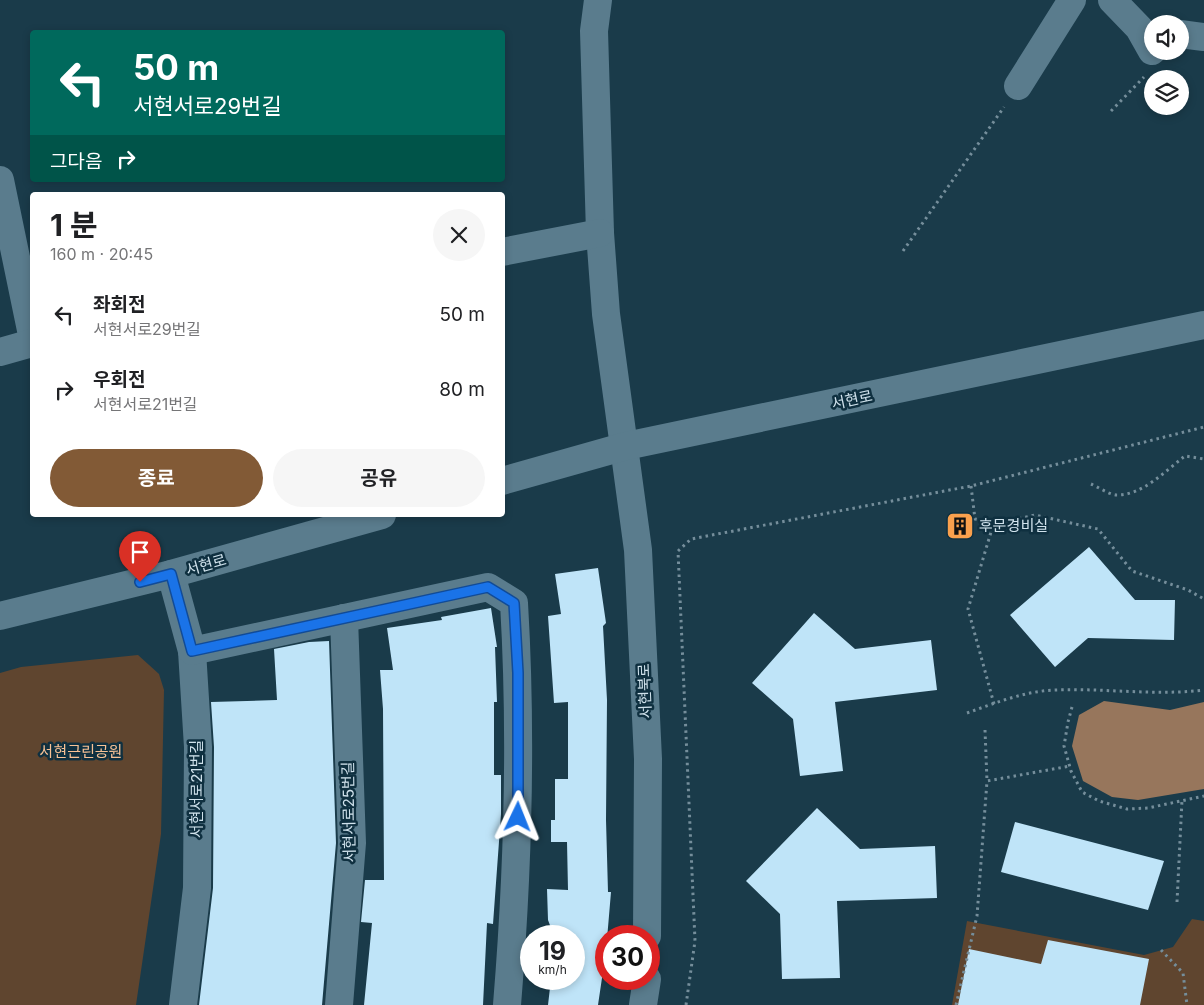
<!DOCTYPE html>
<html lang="ko">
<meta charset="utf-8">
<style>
body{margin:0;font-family:Inter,"Noto Sans KR",sans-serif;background:#f6f6f6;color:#202124;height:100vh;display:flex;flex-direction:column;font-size:19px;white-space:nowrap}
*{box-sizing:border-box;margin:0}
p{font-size:16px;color:#757577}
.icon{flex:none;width:28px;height:28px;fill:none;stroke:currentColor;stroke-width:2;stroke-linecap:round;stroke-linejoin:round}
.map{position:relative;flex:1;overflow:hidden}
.side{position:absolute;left:30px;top:192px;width:475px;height:325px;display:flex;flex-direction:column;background:#fff;border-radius:5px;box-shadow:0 2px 8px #0003}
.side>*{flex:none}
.top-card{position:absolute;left:30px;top:30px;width:475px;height:152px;border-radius:5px;box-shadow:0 2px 8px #0003;background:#00695c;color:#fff;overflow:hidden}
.fabs{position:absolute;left:1144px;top:15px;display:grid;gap:10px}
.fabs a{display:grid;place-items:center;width:45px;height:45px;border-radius:50%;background:#fff;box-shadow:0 2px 8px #0003;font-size:25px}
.speed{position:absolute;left:520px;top:925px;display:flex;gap:10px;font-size:25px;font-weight:700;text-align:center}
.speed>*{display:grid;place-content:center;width:65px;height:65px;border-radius:50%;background:#fff;box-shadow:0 2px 8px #0003;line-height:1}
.speed small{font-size:12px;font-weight:400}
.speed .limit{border:8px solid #d22;background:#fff;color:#111}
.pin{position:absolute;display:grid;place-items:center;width:42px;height:42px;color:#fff;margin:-51px -21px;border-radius:50% 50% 50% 0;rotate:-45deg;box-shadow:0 0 5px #0007}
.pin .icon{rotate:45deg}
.me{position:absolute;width:55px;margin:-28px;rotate:2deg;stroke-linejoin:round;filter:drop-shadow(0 0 4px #0008)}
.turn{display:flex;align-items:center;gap:18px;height:105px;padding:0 20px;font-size:22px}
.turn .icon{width:65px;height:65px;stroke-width:2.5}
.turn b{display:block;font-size:35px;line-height:42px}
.then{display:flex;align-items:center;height:48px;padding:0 20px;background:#0003;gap:10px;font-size:19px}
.round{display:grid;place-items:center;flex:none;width:52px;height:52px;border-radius:26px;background:#f6f6f6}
.summary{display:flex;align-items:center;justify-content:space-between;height:85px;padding:0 20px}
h1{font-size:30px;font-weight:700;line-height:38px}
.button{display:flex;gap:10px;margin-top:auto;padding:10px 20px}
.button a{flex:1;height:58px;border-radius:30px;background:#825a36;color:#fff;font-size:20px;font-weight:700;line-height:58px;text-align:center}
.button a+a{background:#f6f6f6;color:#202124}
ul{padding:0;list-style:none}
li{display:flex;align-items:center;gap:15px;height:75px;padding:0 20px}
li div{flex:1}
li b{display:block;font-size:19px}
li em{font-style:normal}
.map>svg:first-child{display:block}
</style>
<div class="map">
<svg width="1204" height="1005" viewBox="0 0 1204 1005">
<rect width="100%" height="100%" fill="#1a3b4a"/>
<g fill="#5f452f">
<path d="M138 655 159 674 164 690 161 834 136 1005H0V673L21 667Z"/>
<path d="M1192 919 1204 921V1005H952L967 921 1144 955 1173 947Z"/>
</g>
<path fill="#97765c" d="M1104 701 1170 710 1204 702V789L1138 800 1112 797 1083 781 1072 746 1079 715Z"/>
<g fill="#bfe4f8">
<path d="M1089 547 1135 600H1175L1174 640 1088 638 1055 667 1010 615Z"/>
<path d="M598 568 606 623 603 626 607 700 606 820 608 892H611L606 951 598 1005H548L551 979H574V936H554L548 920 547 889 568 890 567 842H551V820H555V779H568V702L554 703 548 616 561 614 555 574Z"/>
<path d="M491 608 497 647H495L497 702H494V775H501V814L493 924 487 923 483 1005H364L372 923 361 922 365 880H384L383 709 380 670H393L387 628 442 620 441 617Z"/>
<path d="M814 613 855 649 931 640 937 690 835 702 843 771 800 776 793 719 752 683Z"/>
<path d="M329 641 336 843 322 1005H199L213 888 214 747 211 702 277 700 274 649 309 642Z"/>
<path d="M817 808 860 849 935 846 937 898 837 901 840 978 782 979 780 914 746 881Z"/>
<path d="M1015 822 1164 861 1148 910 1001 872Z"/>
<path d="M1048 940 1149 959 1140 1005H958L969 949 1041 964Z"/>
</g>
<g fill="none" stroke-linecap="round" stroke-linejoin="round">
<g stroke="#758e9b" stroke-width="3" stroke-dasharray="2.5 4" stroke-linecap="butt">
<path d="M1111 111 1144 77"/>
<path d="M903 251 1004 107"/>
<path d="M1091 484C1098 487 1108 494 1116 495 1142 496 1165 471 1185 456L1204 459"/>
<path d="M971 486 975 519 999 523 1035 515 1098 529 1132 571 1188 590 1204 599"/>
<path d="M994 704 968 609 994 522"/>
<path d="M1072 707 1068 722 1064 746 1071 771 1082 792 1099 801 1127 809 1148 808 1204 796"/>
<path d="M967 713C995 703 1025 691 1055 690 1105 688 1154 696 1204 690"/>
<path d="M985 730 987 781 1070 766"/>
<path d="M1177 902 1182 800"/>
<path d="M1161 950 1183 973 1187 1005"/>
<path d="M686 1005 695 941 678 551 691 539 971 486 1204 427"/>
<path d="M956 1005 977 916 987 781"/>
</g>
<g stroke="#5a7c8d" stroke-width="28">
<path d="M598 0 594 31 600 233 606 314 638 550 648 759 647 936"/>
<path d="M1112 0 1139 28 1152 51"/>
<path d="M1180 34 1204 37"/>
<path d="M1018 86 1072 0"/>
<path d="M0 180 32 335"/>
<path d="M502 252 600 233"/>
<path d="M0 352 32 343"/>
<path d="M502 481 626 446 1204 325"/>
<path d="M171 574 192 651 198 747 197 888 183 1005"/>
<path d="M0 616 171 574 382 515"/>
<path d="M192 651 488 587 514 603C522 738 518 871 507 1005"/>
<path d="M339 1005 352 843 344 618"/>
<path d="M643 1005 647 979"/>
</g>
</g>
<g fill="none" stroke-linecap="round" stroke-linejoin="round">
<g stroke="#114b97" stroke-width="12">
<path id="route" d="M140 582 171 574 192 651 488 587 514 603 518 673V817"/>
</g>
<use href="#route" stroke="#1a73e8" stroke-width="9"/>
</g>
<defs>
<g id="building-square" transform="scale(1.4375)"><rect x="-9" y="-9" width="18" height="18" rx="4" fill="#f9a04d" stroke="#0f3040"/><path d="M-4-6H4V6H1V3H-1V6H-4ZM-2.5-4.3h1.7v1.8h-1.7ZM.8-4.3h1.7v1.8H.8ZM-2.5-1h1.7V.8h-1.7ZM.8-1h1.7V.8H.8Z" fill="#111"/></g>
</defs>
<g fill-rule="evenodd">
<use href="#building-square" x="960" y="526"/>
</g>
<g text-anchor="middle" stroke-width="5" stroke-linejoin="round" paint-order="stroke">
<g font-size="15" fill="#d0e2ec" stroke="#0f3040">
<text transform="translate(852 400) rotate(-12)" y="5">서현로</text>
<text transform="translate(206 565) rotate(-16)" y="5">서현로</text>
<text transform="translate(645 691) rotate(-92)" y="5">서현북로</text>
<text transform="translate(197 789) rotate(-90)" y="5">서현서로21번길</text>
<text transform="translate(349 812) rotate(-91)" y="5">서현서로25번길</text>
</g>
<g font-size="15" fill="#d0e2ec" stroke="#0f3040" text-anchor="start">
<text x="979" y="531">후문경비실</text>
</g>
<g font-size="15" fill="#f8c295" stroke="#0f3040">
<text x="81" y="757">서현근린공원</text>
</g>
</g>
</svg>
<div class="fabs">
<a><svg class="icon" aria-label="sound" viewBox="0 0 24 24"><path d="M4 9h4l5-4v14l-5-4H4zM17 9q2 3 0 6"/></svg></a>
<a><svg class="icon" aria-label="layers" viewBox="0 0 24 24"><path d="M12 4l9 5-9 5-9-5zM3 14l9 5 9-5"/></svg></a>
</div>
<div class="speed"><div>19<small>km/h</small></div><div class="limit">30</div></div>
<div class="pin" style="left:140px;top:582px;background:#d93025"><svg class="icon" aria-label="arrive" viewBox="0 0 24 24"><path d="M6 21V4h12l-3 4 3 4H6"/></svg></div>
<svg class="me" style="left:518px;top:817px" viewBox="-20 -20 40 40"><path d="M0-17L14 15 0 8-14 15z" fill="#1a73e8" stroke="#fff" stroke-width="4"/></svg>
<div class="top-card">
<div class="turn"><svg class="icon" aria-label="left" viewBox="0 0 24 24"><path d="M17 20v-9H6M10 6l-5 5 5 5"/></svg><div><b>50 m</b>서현서로29번길</div></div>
<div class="then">그다음<svg class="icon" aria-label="right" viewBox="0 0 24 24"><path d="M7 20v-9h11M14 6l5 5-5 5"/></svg></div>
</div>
<section class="side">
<div class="summary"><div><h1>1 분</h1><p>160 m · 20:45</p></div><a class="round"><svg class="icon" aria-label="close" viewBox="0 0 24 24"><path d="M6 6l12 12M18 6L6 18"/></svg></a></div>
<ul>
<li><svg class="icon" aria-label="left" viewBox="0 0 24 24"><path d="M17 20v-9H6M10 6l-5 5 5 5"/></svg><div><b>좌회전</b><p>서현서로29번길</p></div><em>50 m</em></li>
<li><svg class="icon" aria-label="right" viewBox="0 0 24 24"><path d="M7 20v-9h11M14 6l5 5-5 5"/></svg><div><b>우회전</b><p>서현서로21번길</p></div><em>80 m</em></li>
</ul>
<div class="button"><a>종료</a><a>공유</a></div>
</section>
</div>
